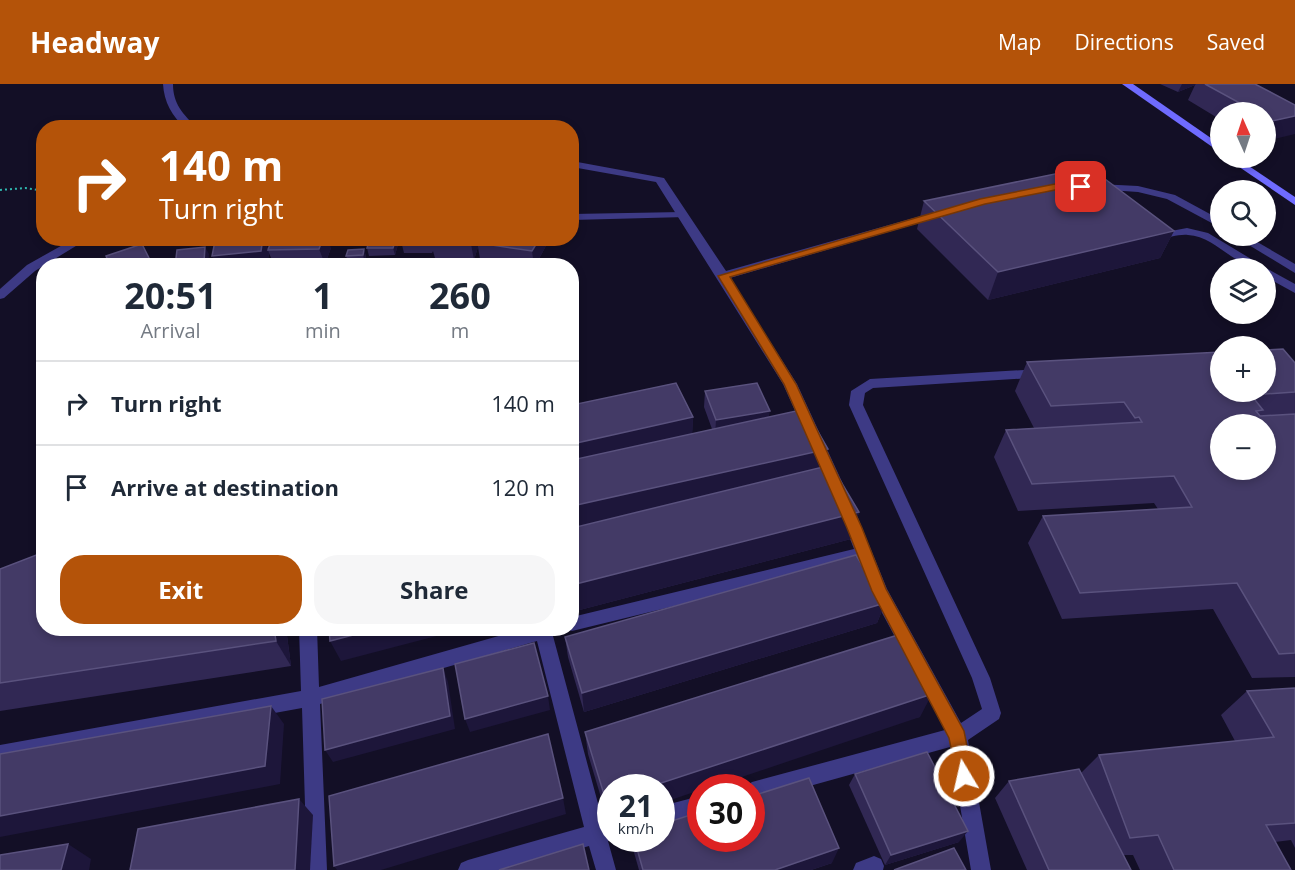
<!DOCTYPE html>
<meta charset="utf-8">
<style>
body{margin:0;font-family:"Open Sans",sans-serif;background:#f6f6f7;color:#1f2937;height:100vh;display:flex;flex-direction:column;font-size:22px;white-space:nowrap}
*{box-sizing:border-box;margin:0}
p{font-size:20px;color:#747a83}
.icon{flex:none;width:33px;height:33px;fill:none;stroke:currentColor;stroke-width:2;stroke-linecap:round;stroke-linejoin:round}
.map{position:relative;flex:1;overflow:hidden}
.details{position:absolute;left:36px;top:174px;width:543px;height:378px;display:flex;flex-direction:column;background:#fff;border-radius:24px;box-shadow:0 3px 9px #0003}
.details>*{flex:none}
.banner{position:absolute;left:36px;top:36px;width:543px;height:126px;border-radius:24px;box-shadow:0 3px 9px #0003;background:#b45309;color:#fff;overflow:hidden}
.needle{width:39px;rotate:357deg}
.controls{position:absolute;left:1210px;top:18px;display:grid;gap:12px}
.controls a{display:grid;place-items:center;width:66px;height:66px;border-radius:50%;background:#fff;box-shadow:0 3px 9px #0003;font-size:30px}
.speed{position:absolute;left:597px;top:690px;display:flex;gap:12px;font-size:30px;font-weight:700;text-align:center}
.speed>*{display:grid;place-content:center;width:78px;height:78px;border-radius:50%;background:#fff;box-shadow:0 3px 9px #0003;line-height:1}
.speed small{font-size:15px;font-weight:400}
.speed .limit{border:9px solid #d22;background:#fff;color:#111}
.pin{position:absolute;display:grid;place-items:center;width:51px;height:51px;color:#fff;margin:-26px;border-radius:12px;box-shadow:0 3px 9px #0006}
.me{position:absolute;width:66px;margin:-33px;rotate:351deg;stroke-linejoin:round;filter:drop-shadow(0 0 4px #0008)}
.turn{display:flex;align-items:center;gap:21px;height:126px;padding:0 24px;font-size:27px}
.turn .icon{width:78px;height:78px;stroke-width:2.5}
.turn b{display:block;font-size:42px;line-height:51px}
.eta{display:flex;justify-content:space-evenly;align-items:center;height:102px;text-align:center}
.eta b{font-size:36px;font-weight:700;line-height:42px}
.button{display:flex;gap:12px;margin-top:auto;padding:12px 24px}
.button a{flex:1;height:69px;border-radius:24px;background:#b45309;color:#fff;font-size:24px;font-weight:700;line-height:69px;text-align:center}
.button a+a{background:#f6f6f7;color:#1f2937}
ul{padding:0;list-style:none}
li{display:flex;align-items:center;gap:18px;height:84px;padding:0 24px;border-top:2px solid #e0e1e3}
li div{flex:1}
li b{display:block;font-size:22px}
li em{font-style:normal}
header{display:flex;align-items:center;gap:36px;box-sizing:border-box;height:84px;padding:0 30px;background:#b45309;color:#fff}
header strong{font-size:28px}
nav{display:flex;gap:33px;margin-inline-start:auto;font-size:21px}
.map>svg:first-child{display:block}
</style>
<header>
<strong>Headway</strong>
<nav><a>Map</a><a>Directions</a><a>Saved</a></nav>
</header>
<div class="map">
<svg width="1295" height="786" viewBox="0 0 1295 786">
<rect width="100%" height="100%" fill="#130f26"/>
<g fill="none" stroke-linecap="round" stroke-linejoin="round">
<path stroke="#2fb8b0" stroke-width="2" stroke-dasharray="2 3" stroke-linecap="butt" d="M0 106 25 104 44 107"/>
<g fill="#3d3a85" fill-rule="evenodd">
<path d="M682 128 686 129V133L572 136V130Z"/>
<path d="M874 772 881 775 884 782 883 786H853L856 779Z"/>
</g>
<g fill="#3d3a85" fill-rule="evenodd">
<path d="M163 0H173C173 20 183 30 197 44H185C172 32 164 18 163 0Z"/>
<path d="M572 77 664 94 726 187 935 128H943V132L730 194 797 300 843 400 840 404H830L783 300 656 98 572 83Z"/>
<path d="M1098 100 1138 102 1175 111 1221 136V144L1167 115 1138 108 1094 105 1093 103Z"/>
<path d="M1187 144 1208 149 1266 184C1236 187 1217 152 1188 151 1179 150 1168 154 1159 155L1153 152 1155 150Z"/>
<path d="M1234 152H1247L1295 180V189Z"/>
<path d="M75 154H89L35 187 4 214 0 215V205L27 181Z"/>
<path d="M1266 184 1295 200V209L1266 193Z"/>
<path d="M1041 285 1048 290 1046 293 873 304 865 309 863 321 990 594 1001 629 999 635 968 656 991 786H971L950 663 752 718V704H744L752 698 945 646 873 512 859 477 572 547 566 545 572 544V533L854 465 838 424 841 420H851L854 424 887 505 961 639 982 625 972 594 849 321 851 307 870 295Z"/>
<path d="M299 544H317L319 603 527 544H563L561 549 553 552 603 738 610 736V754H614L608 757 616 786H596L589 762 505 786H458L461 779 468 776 584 743 537 557 320 620 327 786H307L302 624 0 679V661L301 607Z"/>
<path d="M700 712V732L662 742V722Z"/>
</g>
<g fill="#6f6bff" fill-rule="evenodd">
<path d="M1122 0H1133L1221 61V69Z"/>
<path d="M1226 74H1237L1295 113V121Z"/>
</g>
</g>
<g fill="#312854">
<path d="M1160 0H1255L1295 21 1266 57V28H1221V36L1188 16 1195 1 1178 8Z"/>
<path d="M924 117 1174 147 1160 174 988 216 917 145Z"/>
<path d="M264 154 268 165 331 164 325 180 274 181 269 169 267 182H217Z"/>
<path d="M404 154H547V160L535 182H525L480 175 478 163 474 176 435 174 433 167 432 169H404L402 161Z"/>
<path d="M399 157 395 171 369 172 367 164Z"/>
<path d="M364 165 366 173 365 179 349 180 346 172Z"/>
<path d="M1027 278 1295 279V593L1252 594 1213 525 1062 535 1028 459 1043 432 1158 425 1154 419 1018 427 994 373 1006 346 1034 344 1015 307Z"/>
<path d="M705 307 769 333 824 383 859 428 851 455 572 528 693 333 692 350 712 345 704 323Z"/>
<path d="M0 485 44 544H286L291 582 0 627Z"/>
<path d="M885 519 877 539 584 628 568 573 565 553Z"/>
<path d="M1295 604V764L1291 756 1275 758 1291 786H1140L1133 771H1124L1131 786H1027L995 714 1009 697 1081 689 1099 671 1235 657 1221 631 1247 607Z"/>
<path d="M920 633 610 704V736L608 737 588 670 585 648Z"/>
<path d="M855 690 959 758 885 781 849 701Z"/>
<path d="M632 754H662L832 779 811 786H639L633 765Z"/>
</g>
<g fill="#1d163a">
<path d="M1182 0H1196L1195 1 1178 8Z"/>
<path d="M1295 32V50L1266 57V48L1272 37Z"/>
<path d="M1174 147 1160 174 988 216 998 188Z"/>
<path d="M263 154H264L269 169 267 182H217L212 172Z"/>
<path d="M323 154H327L331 164 325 180 319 165Z"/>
<path d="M396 154H398L399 157 395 171 393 164Z"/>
<path d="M473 154H481L478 159V163L474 176 471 160Z"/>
<path d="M540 154H547V160L535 182H534L532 167Z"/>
<path d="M205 163 209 170 208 182H179Z"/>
<path d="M364 165 366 173 365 179 363 171Z"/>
<path d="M770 327 767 342 715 351 716 336Z"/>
<path d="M693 333 692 356 572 382V360Z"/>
<path d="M828 365 823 387 572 444V422Z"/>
<path d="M859 428 851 455 572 528V501Z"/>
<path d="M885 519 877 539 584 628 582 609Z"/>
<path d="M274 544H286L291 582 276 557Z"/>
<path d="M380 544H467L341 577 330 557Z"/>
<path d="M443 584 448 598 455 645 333 678 325 666Z"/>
<path d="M932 610 920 633 709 704H700V706L662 719V704H646Z"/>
<path d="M548 612 550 626 470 648 465 635Z"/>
<path d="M271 622 284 640 280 700 0 753V732Z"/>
<path d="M563 714 566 730 381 786H337L334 782Z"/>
<path d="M299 715 313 731 310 786H295Z"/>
<path d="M610 715V736L608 737 606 717Z"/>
<path d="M968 747 959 758 885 781 891 771Z"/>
<path d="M68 760 91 775 89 786H61Z"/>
<path d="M839 764 832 779 811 786H775Z"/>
</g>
<g fill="#433a66" stroke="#5a527e" stroke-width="1.5" fill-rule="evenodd">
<path d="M1205 0H1255L1295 21V32L1272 37 1266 34V28H1256Z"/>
<path d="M1089 83 1174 147 998 188 924 117Z"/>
<path d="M241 154H263L261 167 212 172 215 157Z"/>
<path d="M272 154H323L319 165 268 166Z"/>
<path d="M370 154H396L393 164H367Z"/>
<path d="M404 154H432L431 161H402Z"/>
<path d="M433 154H473L471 160 431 159Z"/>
<path d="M481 154H540L532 167 478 159Z"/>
<path d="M142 160 153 182H110L106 172Z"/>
<path d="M205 163 204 178 175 182 177 166Z"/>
<path d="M364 165 363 171 346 172 348 166Z"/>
<path d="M1283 265 1295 279V308L1251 311 1263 326 1256 327 1260 332 1295 330V569L1279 570 1237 499 1080 509 1043 432 1192 423 1174 392 1032 400 1006 346 1142 338 1139 333 1135 334 1124 318 1051 322 1027 278 1221 268V308H1266V266ZM1221 340H1266V386H1221Z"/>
<path d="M676 299 693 333 572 360V321Z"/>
<path d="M757 299 770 327 716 336 705 307Z"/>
<path d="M805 325 828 365 572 422V376Z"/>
<path d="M831 381 859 428 572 501V444Z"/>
<path d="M44 468V544H274L276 557 0 599V485Z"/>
<path d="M856 471 885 519 582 609 565 553Z"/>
<path d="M329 544H380L330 557Z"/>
<path d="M898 551 932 610 646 704H610V715L606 717 585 648Z"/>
<path d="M534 559 548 612 465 635 455 580Z"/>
<path d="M443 584 450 632 325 666 322 615Z"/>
<path d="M1295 604V739L1266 741 1291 786H1174L1158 751 1130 754 1099 671 1274 653 1247 607Z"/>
<path d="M271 622 265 682 0 732V670Z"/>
<path d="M548 650 563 714 334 782 329 712Z"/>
<path d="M927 668 968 747 891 771 855 690Z"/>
<path d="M1079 685 1131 786H1049L1009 697Z"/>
<path d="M809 694 839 764 775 786H643L634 754H662V740L700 728V754H752V712Z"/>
<path d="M299 715 295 786H130L138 745Z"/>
<path d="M68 760 61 786H0V771Z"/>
<path d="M583 760 589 786H499Z"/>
<path d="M954 764 966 786H894Z"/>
</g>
<path fill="#b45309" stroke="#753606" stroke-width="1.5" d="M1060 99 1081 100 1086 103 1081 106 1060 105 985 120 730 193 796 300 862 444 886 505 964 647 973 692 970 698 964 701 958 698 949 654 872 507 847 444 784 300 718 192 980 115Z"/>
</svg>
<div class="controls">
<a><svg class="needle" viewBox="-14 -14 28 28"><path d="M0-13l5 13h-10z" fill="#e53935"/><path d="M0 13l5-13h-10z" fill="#747a83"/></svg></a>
<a><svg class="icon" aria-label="search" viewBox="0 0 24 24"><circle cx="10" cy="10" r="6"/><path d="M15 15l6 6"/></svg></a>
<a><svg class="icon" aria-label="layers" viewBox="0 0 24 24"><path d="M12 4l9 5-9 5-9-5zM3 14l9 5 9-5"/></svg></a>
<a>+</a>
<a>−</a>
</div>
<div class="speed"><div>21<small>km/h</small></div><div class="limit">30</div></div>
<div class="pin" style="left:1081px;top:103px;background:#d93025"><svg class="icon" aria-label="arrive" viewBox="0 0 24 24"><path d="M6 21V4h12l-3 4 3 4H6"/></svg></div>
<svg class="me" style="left:964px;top:692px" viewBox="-20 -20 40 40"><circle r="17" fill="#b45309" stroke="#fff" stroke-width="3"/><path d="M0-11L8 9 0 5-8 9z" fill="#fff"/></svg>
<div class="banner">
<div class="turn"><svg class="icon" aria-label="right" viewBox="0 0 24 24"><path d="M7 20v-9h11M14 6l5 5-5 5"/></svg><div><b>140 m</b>Turn right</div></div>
</div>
<section class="details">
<div class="eta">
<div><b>20:51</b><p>Arrival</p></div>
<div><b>1</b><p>min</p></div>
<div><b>260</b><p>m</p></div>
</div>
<ul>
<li><svg class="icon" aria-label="right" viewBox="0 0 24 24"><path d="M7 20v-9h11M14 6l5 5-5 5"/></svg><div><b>Turn right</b></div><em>140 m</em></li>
<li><svg class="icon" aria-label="arrive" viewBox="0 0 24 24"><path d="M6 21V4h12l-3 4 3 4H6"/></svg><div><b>Arrive at destination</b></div><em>120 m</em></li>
</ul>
<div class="button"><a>Exit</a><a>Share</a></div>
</section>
</div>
